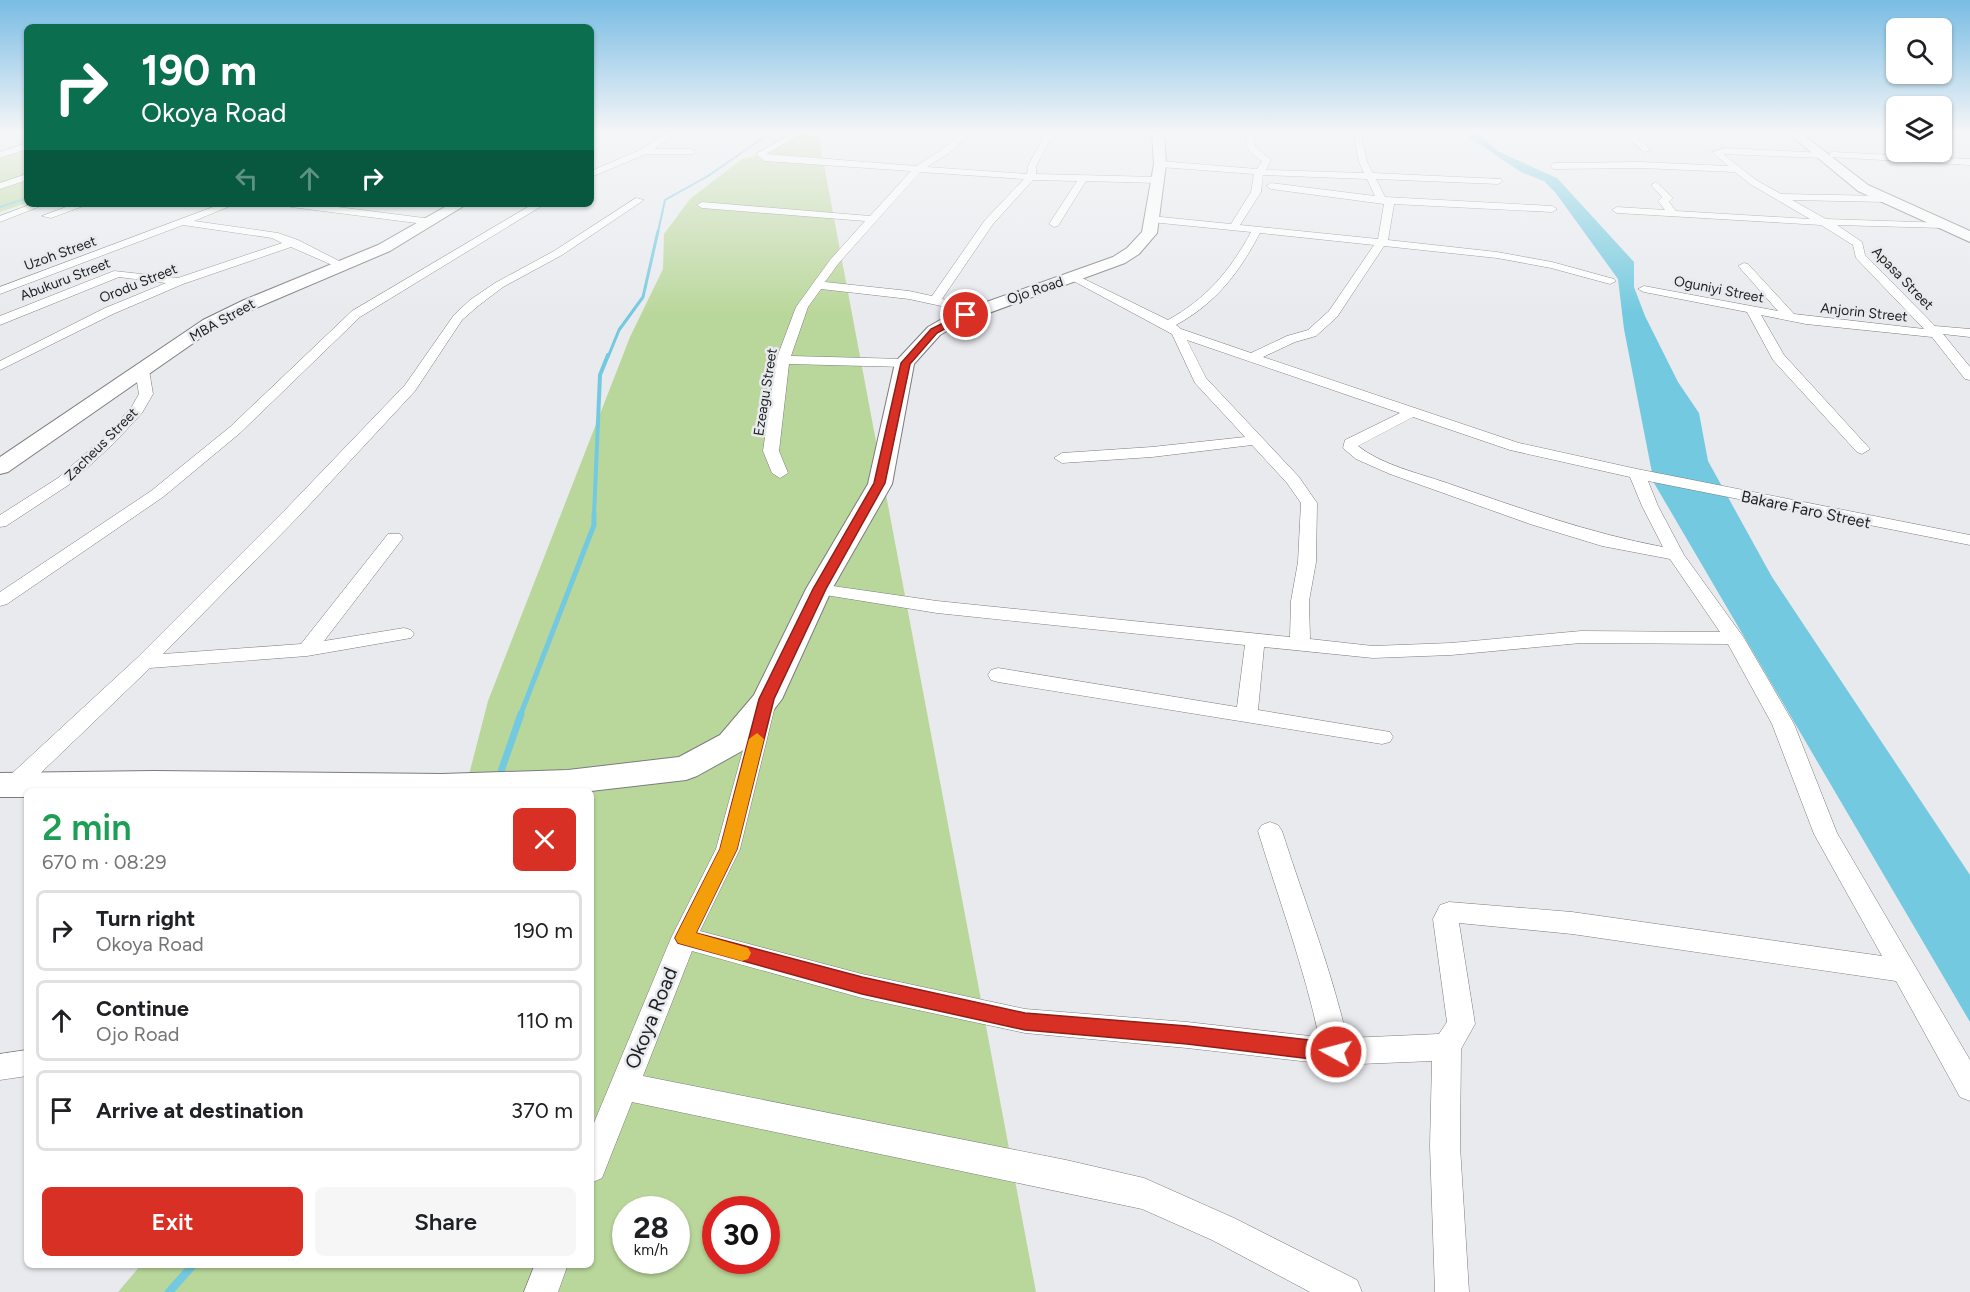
<!DOCTYPE html>
<meta charset="utf-8">
<style>
body{margin:0;font-family:Figtree,sans-serif;background:#f6f6f6;color:#202124;height:100vh;display:flex;flex-direction:column;font-size:22px;white-space:nowrap}
*{box-sizing:border-box;margin:0}
p{font-size:20px;color:#757577}
.icon{flex:none;width:33px;height:33px;fill:none;stroke:currentColor;stroke-width:2;stroke-linecap:round;stroke-linejoin:round}
.map{position:relative;flex:1;overflow:hidden}
.sheet{position:absolute;left:24px;top:788px;width:570px;height:480px;display:flex;flex-direction:column;background:#fff;border-radius:9px;box-shadow:0 2px 4px #0004}
.sheet>*{flex:none}
.hud{position:absolute;left:24px;top:24px;width:570px;height:183px;border-radius:9px;box-shadow:0 2px 4px #0004;background:#0b6e4f;color:#fff;overflow:hidden}
.controls{position:absolute;left:1886px;top:18px;display:grid;gap:12px}
.controls a{display:grid;place-items:center;width:66px;height:66px;border-radius:9px;background:#fff;box-shadow:0 2px 4px #0004;font-size:30px}
.speed{position:absolute;left:612px;top:1196px;display:flex;gap:12px;font-size:30px;font-weight:700;text-align:center}
.speed>*{display:grid;place-content:center;width:78px;height:78px;border-radius:50%;background:#fff;box-shadow:0 2px 4px #0004;line-height:1}
.speed small{font-size:15px;font-weight:400}
.speed .limit{border:9px solid #d22;background:#fff;color:#111}
.pin{position:absolute;display:grid;place-items:center;width:51px;height:51px;color:#fff;margin:-26px;border:3px solid #fff;border-radius:50%;box-shadow:0 2px 6px #0007}
.me{position:absolute;width:66px;margin:-33px;rotate:277deg;stroke-linejoin:round;filter:drop-shadow(0 0 4px #0008)}
.turn{display:flex;align-items:center;gap:21px;height:126px;padding:0 18px;font-size:27px}
.turn .icon{width:78px;height:78px;stroke-width:2.5}
.turn b{display:block;font-size:42px;line-height:51px}
.lanes{display:flex;align-items:center;height:57px;padding:0 18px;background:#0003;justify-content:center;gap:30px;direction:ltr}
.lanes .off{opacity:.35}
.round{display:grid;place-items:center;flex:none;width:63px;height:63px;border-radius:9px;background:#f6f6f6}
.headline{display:flex;align-items:center;justify-content:space-between;height:102px;padding:0 18px}
h1{font-size:36px;font-weight:600;line-height:45px;color:#1e9e55}
.button{display:flex;gap:12px;margin-top:auto;padding:12px 18px}
.button a{flex:1;height:69px;border-radius:9px;background:#d93025;color:#fff;font-size:24px;font-weight:600;line-height:69px;text-align:center}
.button a+a{background:#f6f6f6;color:#202124}
ul{padding:0;list-style:none}
li{display:flex;align-items:center;gap:18px;height:81px;margin:0 12px 9px;padding:0 6px;border:3px solid #e0e0e0;border-radius:9px}
li div{flex:1}
li b{display:block;font-size:22px}
li em{font-style:normal}
.map>svg:first-child{display:block}
</style>
<div class="map">
<svg width="1970" height="1292" viewBox="0 0 1970 1292">
<rect width="100%" height="100%" fill="#e9eaee"/>
<g fill="#bad79b" fill-rule="evenodd">
<path d="M787 133H818L1036 1292H118L141 1265 591 1264V790H465L488 701 630 337 663 269 664 234 690 199 742 159 758 155ZM626 1209H676V1260H626ZM716 1209H766V1260H716Z"/>
<path d="M27 144V203L0 212V153Z"/>
</g>
<path fill="#73c9df" d="M1463 133H1479L1497 151 1557 178 1634 262V287L1645 316 1678 382 1699 413 1708 461 1772 577 1970 875V1022L1654 483 1624 329 1618 279 1555 192 1544 181 1521 172Z"/>
<g fill="none" stroke-linecap="round" stroke-linejoin="round">
<g stroke="#73c9df" stroke-width="2">
<path d="M0 207 27 198"/>
<path d="M658 232 665 200 708 176 770 133"/>
</g>
<path stroke="#73c9df" stroke-width="3" d="M608 357 619 330 643 297 658 231"/>
<path stroke="#73c9df" stroke-width="4" d="M594 515 600 375 608 355"/>
<path stroke="#73c9df" stroke-width="5" d="M520 716 594 525V514"/>
<path stroke="#73c9df" stroke-width="7" d="M499 777 521 714"/>
<path stroke="#73c9df" stroke-width="8" d="M169 1292 194 1264"/>
<g stroke="#7b7c7f" stroke-width="1">
<g id="street">
<path d="M666 133H676L654 149H691L694 150V154H646L591 177V171L642 149Z"/>
<path d="M792 133H802L766 154 916 166 943 149 961 133H970L949 153 927 167 1027 174 1028 166 1046 133H1054L1036 166V174L1157 177 1162 180 1157 183 1086 181 1058 226 1054 227 1049 224 1077 181 1033 180 993 224 942 299 982 307V313L978 314 909 299 821 289 808 307 791 356 905 359 912 363 905 367 789 364 779 451 788 473 780 478 772 473 763 451 776 360 796 307 830 260 865 221 702 208 697 205 702 202 870 216 911 171 765 161 756 154ZM920 172 1024 179 985 220 932 296 909 291 825 282 838 264Z"/>
<path d="M1248 133H1256C1251 152 1260 149 1271 160L1266 170 1364 173 1359 162 1353 133H1361L1367 162 1373 173 1501 179 1503 181 1498 184 1376 179 1385 197 1552 206 1557 209 1552 212 1394 204 1388 240 1497 252 1552 262 1614 279 1616 281 1610 284 1551 268 1497 258 1384 246 1337 317 1316 336 1295 342 1263 357 1519 443 1637 469 1970 535V545L1648 481 1658 506 1684 555 1744 638 1794 724 1837 833 1970 1060V1101L1960 1097 1896 981 1572 934 1459 923 1475 1024 1461 1049 1460 1146 1469 1292H1435L1430 1146 1432 1061 1336 1065 1187 1048 1025 1033 862 998 692 951 643 1076 1066 1160 1144 1178 1234 1218 1357 1280 1362 1292H1310L1212 1240 1142 1209 632 1102 602 1178 591 1183V1130L671 938 716 849 756 702 759 697 766 695 773 697 776 702 740 849 700 931 862 974 1025 1009 1187 1022 1319 1037C1304 967 1279 900 1258 831L1262 825 1270 822 1278 825 1282 831C1304 900 1331 968 1347 1038L1439 1034 1447 1022 1433 919 1440 905 1449 902 1572 912 1882 956 1814 834 1772 724 1728 644 1581 643 1451 655 1373 658 1264 647 1258 710 1390 732 1393 737 1390 742 1382 744 998 682 991 680 988 675 991 670 998 668 1237 707 1245 645 937 613 813 593 810 589 813 585 819 584 937 601 1290 637 1291 601 1298 562 1301 503 1287 483 1252 445 1152 457 1062 463 1054 458 1062 453 1152 447 1245 437 1195 383 1172 334 1066 277 1072 274 1076 275 1168 320C1206 299 1230 271 1251 232L1151 222 1146 219 1151 216 1231 224 1251 192 1254 174 1160 167 1156 164 1160 161 1257 169 1262 161C1249 151 1243 150 1248 133ZM1263 175 1367 179 1375 196 1271 183 1266 186 1271 189 1384 204 1378 239 1240 225 1261 192ZM1260 233 1374 245 1329 311 1308 330 1287 336 1251 353 1181 329 1176 325C1216 303 1239 273 1260 233ZM1187 340 1400 413 1345 440 1343 448 1356 459 1390 474 1530 524 1602 546 1670 559 1720 632 1581 631 1451 643 1373 646 1310 639 1309 601 1316 562 1317 503 1299 477 1206 378ZM1413 417 1510 450 1630 477 1642 506 1663 547C1589 533 1519 508 1447 483 1418 473 1382 465 1358 446Z"/>
<path d="M1623 133H1632L1651 150 1644 152Z"/>
<path d="M27 143V149L0 158V152Z"/>
<path d="M1725 148 1825 153V157L1822 158 1723 154 1756 180 1781 194 1886 196 1891 199 1886 202 1792 200 1826 219 1947 223V227L1943 228 1837 225 1862 242 1865 255 1935 326 1970 329V337L1943 334 1970 367V380L1965 379 1932 337 1806 324 1761 315 1784 355 1870 449 1862 454 1857 452 1773 360 1747 312 1644 292 1638 289 1644 286 1778 311 1740 268 1738 266 1744 263 1748 264 1794 314 1924 329 1856 258 1853 245 1821 225 1617 213 1612 210 1617 207 1665 210 1658 201 1662 197 1651 185 1656 182 1671 196 1673 198 1669 202 1676 211 1810 219 1750 184 1735 172 1641 168 1554 169 1550 166 1554 163 1641 162 1728 166 1712 152Z"/>
<path d="M1833 152 1970 159V165L1830 157V153Z"/>
<path d="M27 174V180L0 189V183Z"/>
<path d="M636 198 644 200 562 255 503 287 478 306 462 320 415 391 298 517 163 654 301 644 388 534H400L403 538 324 641 404 628 411 630 414 634 411 638 307 656 150 668 23 790 15 792 7 790 4 784 7 778 137 658 286 509 405 385 454 315 470 300 495 283 554 251Z"/>
<path d="M32 204H46L0 222V216Z"/>
<path d="M74 204H89L51 218 42 216Z"/>
<path d="M221 204H235L194 221 278 233 298 240 349 266 347 268H339L291 247 183 284 113 314 0 370V361L105 308 166 283 119 277 0 325V316L114 271 178 278 282 243 272 238 183 225 0 294V287Z"/>
<path d="M286 204H314L432 219 437 222 432 225 291 207Z"/>
<path d="M533 204H545L360 317 240 433 163 497 7 604 0 606V592L151 491 230 427 352 311Z"/>
<path d="M142 366 149 370 153 394 142 413 115 442 70 484 6 526 0 527V515L58 478 105 436 131 408 139 394 135 370Z"/>
<path d="M27 1050V1076L0 1080V1054Z"/>
<path d="M535 1264H568L558 1292H524Z"/>
</g>
</g>
<g stroke="#7b7c7f" stroke-width="2">
<g id="secondary">
<path d="M1152 133H1164L1166 164 1157 233 1139 254 1125 263 959 324 940 335 914 364 892 484 832 589 782 699 742 751 697 776 686 780 591 791 27 790V797H0V773L153 771 442 774 568 770 679 757 720 735 754 695 806 589 868 484 895 363 898 359 928 327 947 316 1113 257 1127 248 1142 232 1154 164Z"/>
<path d="M1788 133H1801L1868 185 1970 231V242L1858 191Z"/>
<path d="M450 204H467L390 251 256 308 215 328 8 472 0 474V457L203 320 244 300 378 245Z"/>
</g>
</g>
<use href="#street" fill="#fff" fill-rule="evenodd"/>
<use href="#secondary" fill="#fff" fill-rule="evenodd"/>
</g>
<linearGradient id="sky" x2="0" y2="1"><stop stop-color="#79bce4"/><stop offset="0.42" stop-color="#f5f6f7"/><stop offset="1" stop-color="#f5f6f7" stop-opacity="0"/></linearGradient>
<rect width="1970" height="314" fill="url(#sky)"/>
<path fill="#d93025" stroke="#8d1f18" stroke-width="1.5" d="M963 313 970 315 937 333 910 364 885 483 826 589 774 699 737 849 696 933 862 977 1025 1013 1187 1026 1336 1043 1343 1046 1346 1052 1343 1059 1336 1062 1187 1044 1025 1030 862 994 678 943 675 938 720 849 759 699 813 589 874 483 901 363 931 329Z"/>
<path fill="#f59e0b" d="M757 733 764 739 737 849 696 933 748 948 751 953 748 959 742 961 678 943 675 938 720 849 749 739Z"/>
<g text-anchor="middle" stroke-width="5" stroke-linejoin="round" paint-order="stroke">
<g font-size="14" fill="#1d1e1f" stroke="#e9eaee">
<text transform="translate(60 253) rotate(-20)" y="5">Uzoh Street</text>
<text transform="translate(1903 278) rotate(46)" y="5">Apasa Street</text>
<text transform="translate(65 279) rotate(-21)" y="5">Abukuru Street</text>
<text transform="translate(138 283) rotate(-22)" y="5">Orodu Street</text>
<text transform="translate(1719 289) rotate(11)" y="5">Oguniyi Street</text>
<text transform="translate(1035 290) rotate(-19)" y="5">Ojo Road</text>
<text transform="translate(1864 312) rotate(6)" y="5">Anjorin Street</text>
<text transform="translate(222 320) rotate(-29)" y="5">MBA Street</text>
<text transform="translate(765 392) rotate(-81)" y="5">Ezeagu Street</text>
<text transform="translate(101 444) rotate(-45)" y="5">Zacheus Street</text>
</g>
<g font-size="16" fill="#1d1e1f" stroke="#e9eaee">
<text transform="translate(1806 509) rotate(12)" y="6">Bakare Faro Street</text>
</g>
<g font-size="20" fill="#1d1e1f" stroke="#e9eaee">
<text transform="translate(651 1018) rotate(-68)" y="7">Okoya Road</text>
</g>
</g>
</svg>
<div class="controls">
<a><svg class="icon" aria-label="search" viewBox="0 0 24 24"><circle cx="10" cy="10" r="6"/><path d="M15 15l6 6"/></svg></a>
<a><svg class="icon" aria-label="layers" viewBox="0 0 24 24"><path d="M12 4l9 5-9 5-9-5zM3 14l9 5 9-5"/></svg></a>
</div>
<div class="speed"><div>28<small>km/h</small></div><div class="limit">30</div></div>
<div class="pin" style="left:966px;top:315px;background:#d93025"><svg class="icon" aria-label="arrive" viewBox="0 0 24 24"><path d="M6 21V4h12l-3 4 3 4H6"/></svg></div>
<svg class="me" style="left:1336px;top:1052px" viewBox="-20 -20 40 40"><circle r="17" fill="#d93025" stroke="#fff" stroke-width="3"/><path d="M0-11L8 9 0 5-8 9z" fill="#fff"/></svg>
<div class="hud">
<div class="turn"><svg class="icon" aria-label="right" viewBox="0 0 24 24"><path d="M7 20v-9h11M14 6l5 5-5 5"/></svg><div><b>190 m</b>Okoya Road</div></div>
<div class="lanes"><svg class="icon off" aria-label="left" viewBox="0 0 24 24"><path d="M17 20v-9H6M10 6l-5 5 5 5"/></svg><svg class="icon off" aria-label="ahead" viewBox="0 0 24 24"><path d="M12 20V5M6 11l6-6 6 6"/></svg><svg class="icon" aria-label="right" viewBox="0 0 24 24"><path d="M7 20v-9h11M14 6l5 5-5 5"/></svg></div>
</div>
<section class="sheet">
<div class="headline"><div><h1>2 min</h1><p>670 m · 08:29</p></div><a class="round" style="background:#d93025;color:#fff"><svg class="icon" aria-label="close" viewBox="0 0 24 24"><path d="M6 6l12 12M18 6L6 18"/></svg></a></div>
<ul>
<li><svg class="icon" aria-label="right" viewBox="0 0 24 24"><path d="M7 20v-9h11M14 6l5 5-5 5"/></svg><div><b>Turn right</b><p>Okoya Road</p></div><em>190 m</em></li>
<li><svg class="icon" aria-label="ahead" viewBox="0 0 24 24"><path d="M12 20V5M6 11l6-6 6 6"/></svg><div><b>Continue</b><p>Ojo Road</p></div><em>110 m</em></li>
<li><svg class="icon" aria-label="arrive" viewBox="0 0 24 24"><path d="M6 21V4h12l-3 4 3 4H6"/></svg><div><b>Arrive at destination</b></div><em>370 m</em></li>
</ul>
<div class="button"><a>Exit</a><a>Share</a></div>
</section>
</div>
